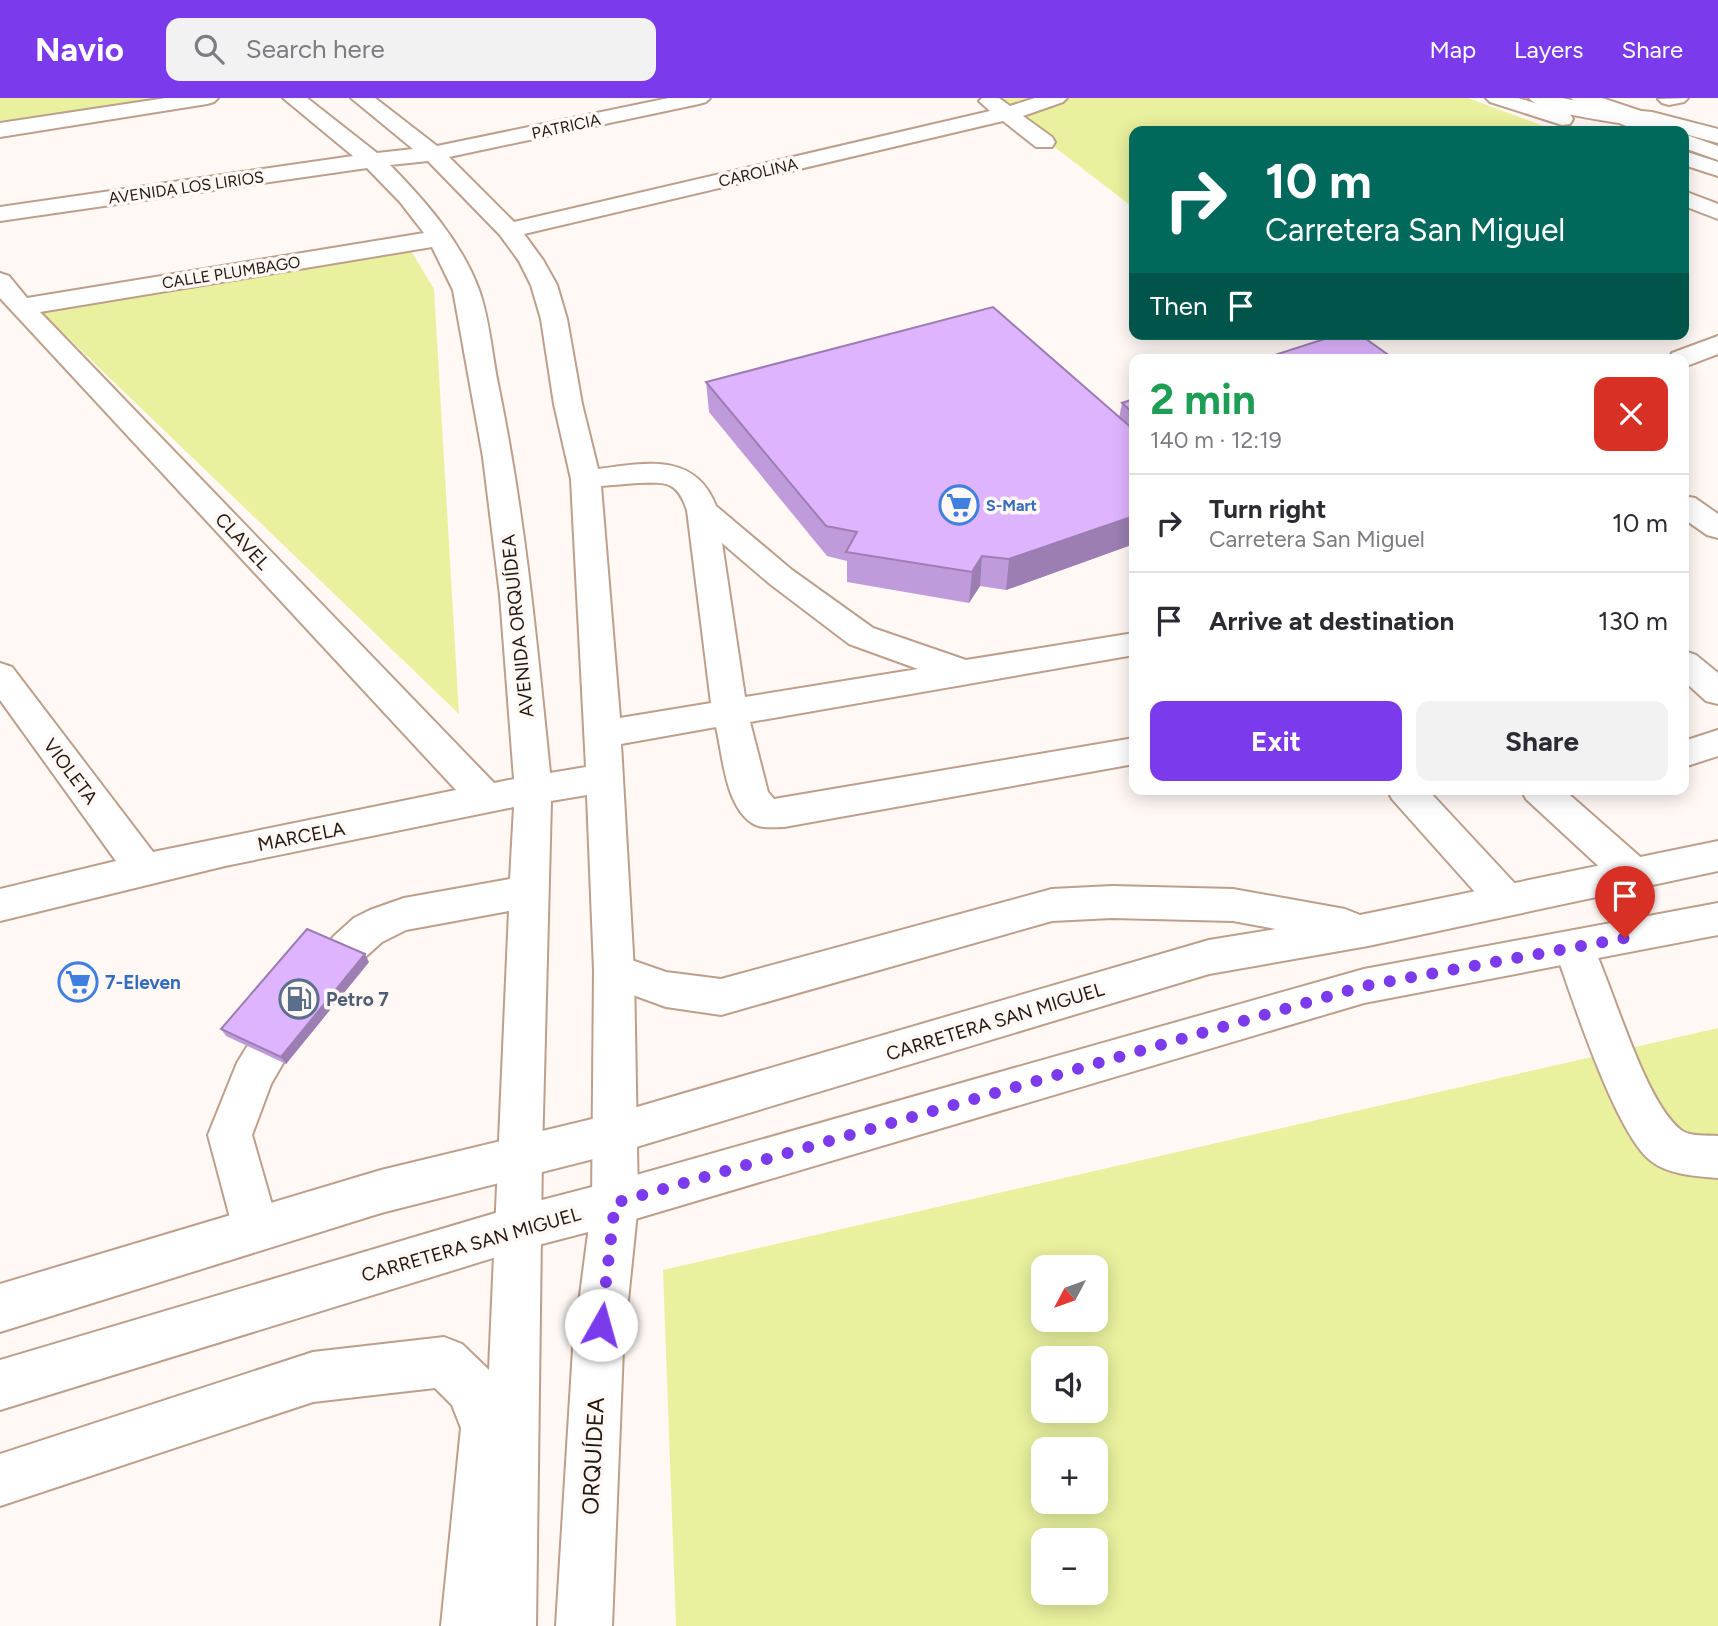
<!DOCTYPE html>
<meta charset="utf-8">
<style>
body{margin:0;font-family:Figtree,sans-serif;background:#f2f2f3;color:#2b2b33;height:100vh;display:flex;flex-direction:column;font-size:26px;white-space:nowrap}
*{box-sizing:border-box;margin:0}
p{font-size:23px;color:#7c7c81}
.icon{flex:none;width:38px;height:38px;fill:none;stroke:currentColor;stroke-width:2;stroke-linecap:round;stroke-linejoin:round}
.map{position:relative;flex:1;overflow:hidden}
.drawer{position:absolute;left:1129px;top:256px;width:560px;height:441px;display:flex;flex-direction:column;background:#fff;border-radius:14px;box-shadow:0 4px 18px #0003}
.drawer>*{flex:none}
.hud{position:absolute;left:1129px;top:28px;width:560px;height:214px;border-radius:14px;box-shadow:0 4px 18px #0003;background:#00695c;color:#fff;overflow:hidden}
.needle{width:46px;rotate:229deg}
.controls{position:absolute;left:1031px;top:1157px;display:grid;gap:14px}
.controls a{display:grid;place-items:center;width:77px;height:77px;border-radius:14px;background:#fff;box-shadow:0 4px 18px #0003;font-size:35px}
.pin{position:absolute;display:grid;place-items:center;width:60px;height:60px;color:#fff;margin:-72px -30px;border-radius:50% 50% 50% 0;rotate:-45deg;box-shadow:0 0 7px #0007}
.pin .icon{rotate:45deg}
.me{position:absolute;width:77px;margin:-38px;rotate:7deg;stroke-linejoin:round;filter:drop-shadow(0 0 5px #0008)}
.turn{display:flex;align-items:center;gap:24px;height:147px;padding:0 21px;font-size:32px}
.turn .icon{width:91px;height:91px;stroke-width:2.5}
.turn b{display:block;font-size:49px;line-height:60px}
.then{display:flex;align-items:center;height:66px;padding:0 21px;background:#0003;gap:14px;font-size:26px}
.round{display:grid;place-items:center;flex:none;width:74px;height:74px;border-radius:14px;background:#f2f2f3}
.headline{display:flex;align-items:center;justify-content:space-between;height:119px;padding:0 21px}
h1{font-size:42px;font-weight:700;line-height:52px;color:#1e9e55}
.action{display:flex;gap:14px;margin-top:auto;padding:14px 21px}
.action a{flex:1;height:80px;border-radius:14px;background:#7c3aed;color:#fff;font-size:28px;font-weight:700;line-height:80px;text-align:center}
.action a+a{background:#f2f2f3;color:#2b2b33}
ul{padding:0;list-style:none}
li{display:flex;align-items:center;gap:21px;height:98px;padding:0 21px;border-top:2px solid #e1e1e2}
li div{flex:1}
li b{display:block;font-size:26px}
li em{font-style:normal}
header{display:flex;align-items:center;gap:42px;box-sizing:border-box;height:98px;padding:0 35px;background:#7c3aed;color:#fff}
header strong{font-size:33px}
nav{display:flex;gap:38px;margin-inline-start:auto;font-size:24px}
.search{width:490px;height:63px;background:#f2f2f3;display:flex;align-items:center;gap:18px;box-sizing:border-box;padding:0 24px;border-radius:14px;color:#7c7c81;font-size:26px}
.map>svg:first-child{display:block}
</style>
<header>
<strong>Navio</strong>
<div class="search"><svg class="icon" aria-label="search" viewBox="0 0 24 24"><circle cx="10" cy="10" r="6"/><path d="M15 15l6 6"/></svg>Search here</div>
<nav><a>Map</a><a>Layers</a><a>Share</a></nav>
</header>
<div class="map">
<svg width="1718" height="1528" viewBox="0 0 1718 1528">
<rect width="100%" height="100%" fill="#fff8f4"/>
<g fill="#e9f19e" fill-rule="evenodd">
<path d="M0 0H211L0 28Z"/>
<path d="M990 0H1468L1557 33H1134V110Z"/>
<path d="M410 151 434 191 459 616 39 212Z"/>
<path d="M1718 930V1528H676L663 1172ZM1043 1169H1096V1222H1043ZM1043 1260H1096V1312H1043ZM1043 1351H1096V1404H1043ZM1043 1442H1096V1494H1043Z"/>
</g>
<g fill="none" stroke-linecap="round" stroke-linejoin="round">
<g stroke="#bd9f8b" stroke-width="4">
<g id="minor">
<path d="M166 0H218L214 4 207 6 0 39V25Z"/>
<path d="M283 0H307L377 55 413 51 351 0H375L437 48 669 0H710L706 4 699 6 449 59 514 124 990 13 979 3 982 0H999L1010 8 1035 0H1067L1063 4 1023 18 1052 39 1055 44 1052 49H1036L1003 23 524 136 543 162 557 187 567 221 582 306 598 371C646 365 695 354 716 408L792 472 873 530 966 562 1134 535V557L750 624 768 694 774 701 1134 640V666L784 729C774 729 761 731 752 725 725 707 723 658 716 629L621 646 634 873 638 1105 623 1251 612 1528H556L573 1251 592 1105 594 873 587 697 551 703 542 1056 536 1528H441L461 1330 452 1307 435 1290 313 1304 0 1408V1356L313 1254 444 1239 462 1246 489 1272 509 813 406 832 382 844 362 862 286 960 271 986 252 1037 279 1131 273 1147 256 1153 239 1147 233 1131 208 1037 237 965 256 934 334 838 354 820 370 812 404 800 510 781 514 709 225 768 0 823V791L116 763 0 602V565L12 569 153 754 456 692 0 200V175L9 178 27 200 424 135 400 104 367 70 0 123V109L353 58ZM428 63 500 137 519 163 531 187 541 221 554 306 571 381 586 669 550 675C537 546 525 418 499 291 492 259 490 222 479 192 461 143 425 103 390 67ZM432 149 453 192 483 359 500 497 514 681 494 685 40 214ZM638 385C667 384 677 383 687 412L711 605 620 620 601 388ZM722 445 770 486 849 546 918 571 745 599Z"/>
<path d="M1571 0H1602L1668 22 1671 27 1668 32H1652L1575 4Z"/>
<path d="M1688 0 1684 4 1669 7 1662 5 1658 1Z"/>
<path d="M1684 36 1718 48V62L1684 50Z"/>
<path d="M1684 93 1718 106V121L1684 108Z"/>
<path d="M1718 238V256L1684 269V261H1669L1672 255Z"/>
<path d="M1684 398 1695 400 1718 416V440L1707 437 1684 421Z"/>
<path d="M1684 553 1696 557 1718 575V606L1706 603 1684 583Z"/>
<path d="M1718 632V658L1684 669V643Z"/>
<path d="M1387 691H1427L1519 790 1525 801 1519 812 1505 817 1491 812 1392 701Z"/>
<path d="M1521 691H1563L1646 764 1651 775 1646 786 1632 790 1618 786 1526 701Z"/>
<path d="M1574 832 1588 837C1612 884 1643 1003 1681 1032 1690 1039 1707 1037 1718 1038V1080C1696 1078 1669 1077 1651 1063 1615 1036 1571 896 1554 849L1560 837Z"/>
</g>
</g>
<g stroke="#bd9f8b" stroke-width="4">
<g id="major">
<path d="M1486 0H1518L1570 16 1573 21 1570 26 1562 27 1490 4Z"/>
<path d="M1529 0H1562L1609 10 1652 14 1718 31V45L1652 27 1629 29 1619 25C1601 22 1539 14 1529 0Z"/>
<path d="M1684 53 1718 64V78L1684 67Z"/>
<path d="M1718 743V773L1368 848 1209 876 613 1056 381 1115 0 1234V1186L381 1072 613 1016 1209 842 1276 831 1233 823 1112 820 1052 823 721 917 666 909 600 885 594 873 600 861 614 856 666 874 721 881 1052 791 1112 788 1233 791 1345 811 1360 817Z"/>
<path d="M1718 805V837L1364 905 615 1127 519 1152 0 1312V1262L519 1108 615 1083 1364 871Z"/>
</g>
</g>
<use href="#minor" fill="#fff" fill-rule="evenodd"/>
<use href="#major" fill="#fff" fill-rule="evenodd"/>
</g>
<g fill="#c09bdb">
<path d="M706 284 1119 320 1122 305 1134 301V446L1006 492 980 488 969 505 847 484V463L827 458 709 314Z"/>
<path d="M369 864 286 966 226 938 221 931Z"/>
</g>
<g fill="#9c7eb2">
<path d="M1134 418V446L1006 492 1009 461Z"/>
<path d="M982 458 980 488 969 505 972 474Z"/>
<path d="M365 856 369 864 286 966 281 959Z"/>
</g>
<g fill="#dfb4ff" stroke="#9c7eb2" stroke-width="2">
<path d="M993 209 1134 332V418L1009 461 982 458 972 474 846 454 857 434 826 428 706 284Z"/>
<path d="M1340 236H1359L1394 261H1262Z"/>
<path d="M1134 301V316L1122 305Z"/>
<path d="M307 831 365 856 281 959 221 931Z"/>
</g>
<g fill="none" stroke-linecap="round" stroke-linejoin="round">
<path stroke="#7c3aed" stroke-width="12" stroke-dasharray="0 21.6" d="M601 1227 615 1105 1364 888 1625 840"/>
</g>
<defs>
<g id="supermarket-ring" transform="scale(2.0125)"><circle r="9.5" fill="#fff8f4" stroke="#3f7fe0" stroke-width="1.5"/><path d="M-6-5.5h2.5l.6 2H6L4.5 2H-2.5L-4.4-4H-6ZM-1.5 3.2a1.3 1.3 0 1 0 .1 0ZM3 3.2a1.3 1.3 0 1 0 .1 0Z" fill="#3f7fe0"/></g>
<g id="fuel-ring" transform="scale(2.0125)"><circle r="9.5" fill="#fff8f4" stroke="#5c6f8a" stroke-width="1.5"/><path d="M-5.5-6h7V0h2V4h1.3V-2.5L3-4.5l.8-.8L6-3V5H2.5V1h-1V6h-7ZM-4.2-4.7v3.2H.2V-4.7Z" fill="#5c6f8a"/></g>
</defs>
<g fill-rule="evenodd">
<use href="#supermarket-ring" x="959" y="407"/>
<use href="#supermarket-ring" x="78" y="884"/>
<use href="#fuel-ring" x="299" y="901"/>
</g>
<g text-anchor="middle" stroke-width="7" stroke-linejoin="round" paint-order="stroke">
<g font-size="16" fill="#241911" stroke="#fff8f4">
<text transform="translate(566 28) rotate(-12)" y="6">PATRICIA</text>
<text transform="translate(758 74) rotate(-13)" y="6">CAROLINA</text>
<text transform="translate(186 89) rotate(-8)" y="6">AVENIDA LOS LIRIOS</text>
<text transform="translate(231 174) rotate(-9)" y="6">CALLE PLUMBAGO</text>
</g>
<g font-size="16" font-weight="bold" fill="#366cbe" stroke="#fff8f4" text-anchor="start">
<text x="986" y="413">S-Mart</text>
</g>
<g font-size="19" fill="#241911" stroke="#fff8f4">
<text transform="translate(243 443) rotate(47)" y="7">CLAVEL</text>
<text transform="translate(517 528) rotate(-96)" y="7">AVENIDA ORQUÍDEA</text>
<text transform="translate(71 673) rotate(53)" y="7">VIOLETA</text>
<text transform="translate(301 738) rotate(-11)" y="7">MARCELA</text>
<text transform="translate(995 923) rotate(-17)" y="7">CARRETERA SAN MIGUEL</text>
<text transform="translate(471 1146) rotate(-16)" y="7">CARRETERA SAN MIGUEL</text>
</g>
<g font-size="19" font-weight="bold" fill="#366cbe" stroke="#fff8f4" text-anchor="start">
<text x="105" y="891">7-Eleven</text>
</g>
<g font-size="19" font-weight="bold" fill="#4e5e75" stroke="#fff8f4" text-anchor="start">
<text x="326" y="908">Petro 7</text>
</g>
<g font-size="23" fill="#241911" stroke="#fff8f4">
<text transform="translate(593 1358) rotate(-87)" y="8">ORQUÍDEA</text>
</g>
</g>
</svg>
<div class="controls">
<a><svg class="needle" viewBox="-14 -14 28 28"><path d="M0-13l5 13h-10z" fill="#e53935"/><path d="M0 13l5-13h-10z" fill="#7c7c81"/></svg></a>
<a><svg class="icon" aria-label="sound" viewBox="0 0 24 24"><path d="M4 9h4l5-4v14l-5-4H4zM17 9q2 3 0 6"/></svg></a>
<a>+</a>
<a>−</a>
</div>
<div class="pin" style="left:1625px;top:840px;background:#d93025"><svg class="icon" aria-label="arrive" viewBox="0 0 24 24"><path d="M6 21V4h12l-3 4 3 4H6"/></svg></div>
<svg class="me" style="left:601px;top:1227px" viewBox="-20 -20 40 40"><circle r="19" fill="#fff"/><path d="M0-13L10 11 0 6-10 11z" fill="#7c3aed"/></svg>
<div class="hud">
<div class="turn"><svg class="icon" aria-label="right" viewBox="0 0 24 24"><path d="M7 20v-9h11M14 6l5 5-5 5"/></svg><div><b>10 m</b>Carretera San Miguel</div></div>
<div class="then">Then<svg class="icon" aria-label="arrive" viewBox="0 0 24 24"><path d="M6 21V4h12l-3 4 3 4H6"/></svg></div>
</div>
<section class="drawer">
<div class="headline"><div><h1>2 min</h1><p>140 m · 12:19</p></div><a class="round" style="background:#d93025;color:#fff"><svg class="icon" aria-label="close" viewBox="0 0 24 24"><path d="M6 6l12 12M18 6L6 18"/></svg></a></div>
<ul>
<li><svg class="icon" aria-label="right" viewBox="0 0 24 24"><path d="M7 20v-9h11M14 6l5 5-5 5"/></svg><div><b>Turn right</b><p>Carretera San Miguel</p></div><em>10 m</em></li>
<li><svg class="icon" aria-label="arrive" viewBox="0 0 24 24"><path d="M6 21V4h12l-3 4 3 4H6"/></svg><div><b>Arrive at destination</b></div><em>130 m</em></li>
</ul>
<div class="action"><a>Exit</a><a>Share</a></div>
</section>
</div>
